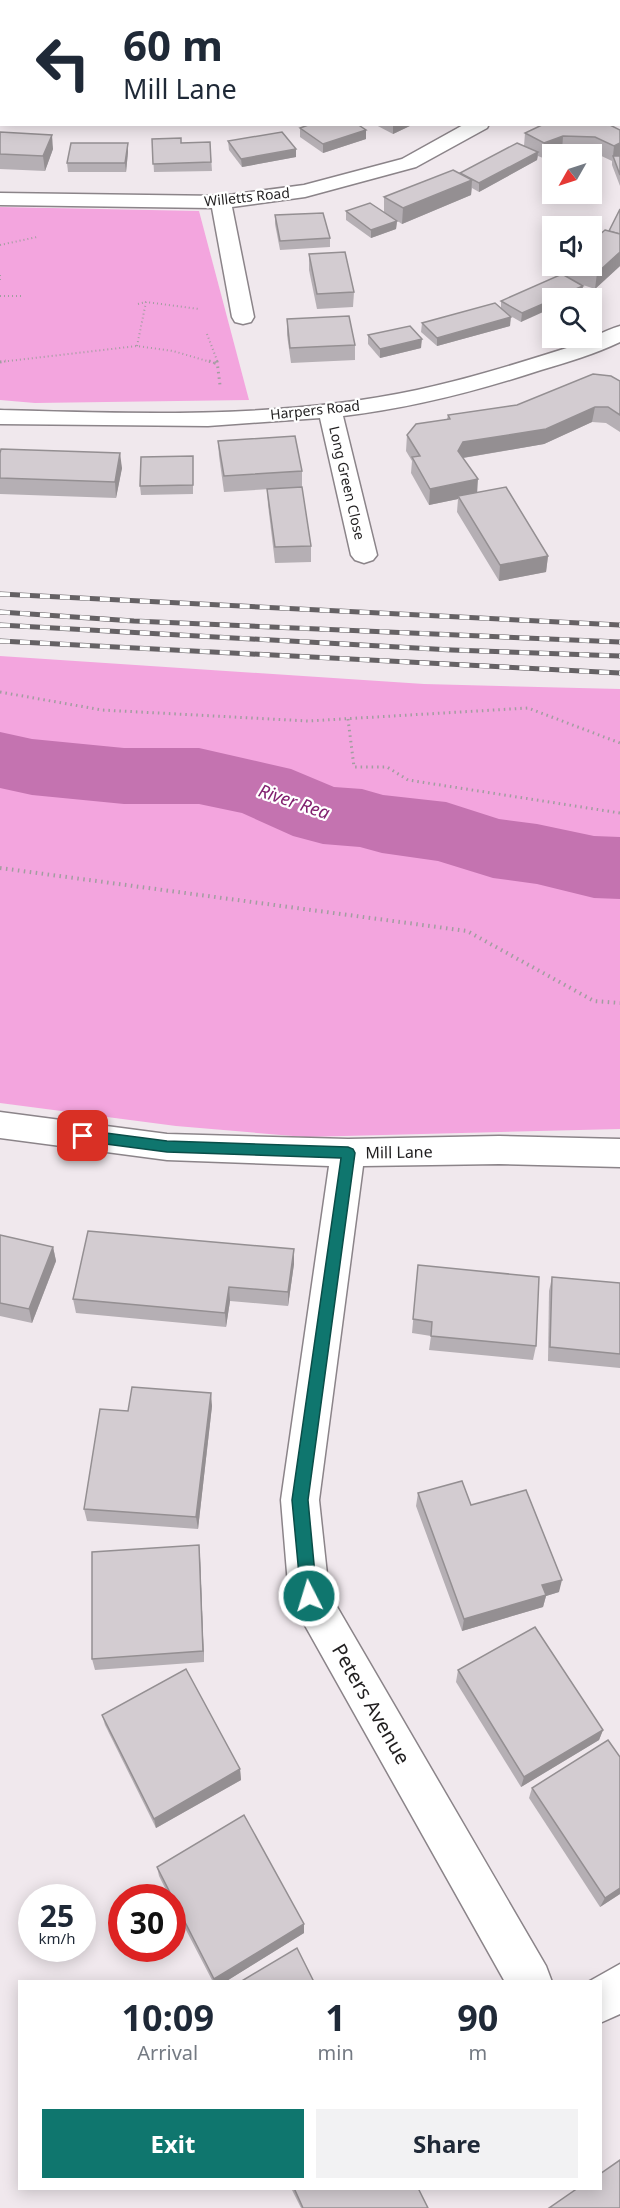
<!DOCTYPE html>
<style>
body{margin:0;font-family:"Noto Sans",sans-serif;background:#f2f2f3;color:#1f2937;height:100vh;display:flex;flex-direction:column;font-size:22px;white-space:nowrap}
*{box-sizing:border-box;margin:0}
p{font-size:20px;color:#747a83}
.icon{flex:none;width:33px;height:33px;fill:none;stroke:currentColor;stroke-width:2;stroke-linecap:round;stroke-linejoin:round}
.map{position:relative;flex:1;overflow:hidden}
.details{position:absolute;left:18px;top:1980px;width:584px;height:210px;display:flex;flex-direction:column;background:#fff;border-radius:0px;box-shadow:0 3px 15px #0003}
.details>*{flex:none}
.banner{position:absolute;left:0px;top:0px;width:621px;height:126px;box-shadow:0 3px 15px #0003;background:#fff;color:#1f2937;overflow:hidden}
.needle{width:39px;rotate:231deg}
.buttons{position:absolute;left:542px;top:144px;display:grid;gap:12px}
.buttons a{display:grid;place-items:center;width:60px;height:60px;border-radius:0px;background:#fff;box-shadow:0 3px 15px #0003;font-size:30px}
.speed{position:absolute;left:18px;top:1884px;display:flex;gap:12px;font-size:30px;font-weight:700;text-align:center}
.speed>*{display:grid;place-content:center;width:78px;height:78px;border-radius:50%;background:#fff;box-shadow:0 3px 15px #0003;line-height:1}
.speed small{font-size:15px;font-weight:400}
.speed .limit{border:9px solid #d22;background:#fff;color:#111}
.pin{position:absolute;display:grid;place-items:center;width:51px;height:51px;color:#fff;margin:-26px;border-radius:12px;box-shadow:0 3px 9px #0006}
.me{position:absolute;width:66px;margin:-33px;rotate:355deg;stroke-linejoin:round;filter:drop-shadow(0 0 4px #0008)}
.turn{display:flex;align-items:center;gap:21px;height:126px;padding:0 24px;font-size:27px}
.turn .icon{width:78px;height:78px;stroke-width:2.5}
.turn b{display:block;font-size:42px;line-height:51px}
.eta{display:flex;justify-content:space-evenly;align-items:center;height:102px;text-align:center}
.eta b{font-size:36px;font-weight:700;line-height:42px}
.cta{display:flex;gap:12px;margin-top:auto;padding:12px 24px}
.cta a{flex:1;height:69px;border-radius:0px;background:#0f766e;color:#fff;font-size:24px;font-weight:700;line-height:69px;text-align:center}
.cta a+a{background:#f2f2f3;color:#1f2937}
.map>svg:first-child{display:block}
</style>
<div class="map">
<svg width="620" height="2208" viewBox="0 0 620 2208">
<rect width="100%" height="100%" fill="#f0e8ed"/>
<g fill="#f3a5de">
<path d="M0 207 199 211 249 400 35 403 0 400Z"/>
<path d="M0 656 424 684 620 689V1129L305 1137 176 1126 0 1103Z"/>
</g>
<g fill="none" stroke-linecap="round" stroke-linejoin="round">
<path fill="#c473b0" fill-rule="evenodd" d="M0 732 32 739 124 748H199L291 769 334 787 362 789 383 795 446 802 499 819 537 824 594 836 620 837V899L594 898 537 884 493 878 438 861 382 853 360 847 323 844 293 836 242 813 199 804H124L32 795 0 788Z"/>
<g stroke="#8b8489" stroke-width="3">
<g id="minor">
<path d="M0 0H9L10 2H2L0 7Z"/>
<path d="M238 0H256L237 2Z"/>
<path d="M388 0H406L387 2Z"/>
<path d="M607 0H620V6V2H606Z"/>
<path d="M465 124H489L487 128 416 167 305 197 232 207 254 317 251 322 243 324 235 322 232 317 212 208 0 205V193L221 196 304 185 402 159Z"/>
<path d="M620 326V342C595 354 568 362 541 370 477 391 411 408 343 416L377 555 373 560 364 563 355 560 351 555 320 418 208 426 0 424V410C138 414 281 419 417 390 469 379 519 363 570 347 587 341 603 331 620 326Z"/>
<path d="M0 1112 167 1134 348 1139 499 1136 620 1139V1167L499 1164 363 1166 319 1500 329 1593 546 1966 552 1982H505L289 1597 281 1500 329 1166 167 1160 0 1138Z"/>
<path d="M620 1964V2014L600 2023V1982H588Z"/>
</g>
</g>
<g stroke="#a29da0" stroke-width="2" stroke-dasharray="1 3" stroke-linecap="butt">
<path d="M0 245 37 237"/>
<path d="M0 275V283"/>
<path d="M0 296H23"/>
<path d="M138 304 146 302"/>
<path d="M207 334 218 363"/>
<path d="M137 346 146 302 199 309"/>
<path d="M0 362 137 346 173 351 214 363"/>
</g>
<g stroke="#a29da0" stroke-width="3" stroke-dasharray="1.5 4" stroke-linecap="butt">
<path d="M209 361 218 364"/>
<path d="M217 361 220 385"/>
<path d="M0 362 6 361"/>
<path d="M0 692 102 710 308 721 528 708 620 743"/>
<path d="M348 719 354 767H387L408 780 620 813"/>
</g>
<path stroke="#a29da0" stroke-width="4" stroke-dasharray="1.5 4.5" stroke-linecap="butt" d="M0 868 467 931 594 1001 620 1003"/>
<use href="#minor" fill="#fff" fill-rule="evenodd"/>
<g stroke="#656164" stroke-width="5">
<g id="rail">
<path d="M0 594 620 625"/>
<path d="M0 612 134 621 620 642"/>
<path d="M0 625 452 650 620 656"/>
<path d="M0 641 620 673"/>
</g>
</g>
<use href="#rail" stroke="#fff" stroke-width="4" stroke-dasharray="10" stroke-linecap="butt"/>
</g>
<g fill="#b5afb4">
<path d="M176 0H196L192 2H180Z"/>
<path d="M271 0H341V1L274 2V1Z"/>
<rect x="444" y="0" width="116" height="2"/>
<rect x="0" y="30" width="2" height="31"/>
<path d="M374 124H414L393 134Z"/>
<path d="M300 128 366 130V139L323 153 300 137Z"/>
<path d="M620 130V186L612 165V161L593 152 562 151 543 158 538 156 537 160 479 192 472 188 471 195 402 224 390 216 397 221 396 229 371 238 346 220V211L384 212V197L460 173 524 146 525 133Z"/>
<path d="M0 132 53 149 45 171 0 169Z"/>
<path d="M152 139 181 143 210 142 212 171 154 172Z"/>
<path d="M228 141 296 157 242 167 229 150Z"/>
<path d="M128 143V152L126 172H68L67 163Z"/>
<path d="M620 209V266L595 289 580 284 582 294 573 298H552L521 322 507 314 510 326 437 346 421 332 422 323 501 308V301L565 276 567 266H591Z"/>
<path d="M275 215 330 238V247L280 250 275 224Z"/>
<path d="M309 254 354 292 353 307 317 309 309 270Z"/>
<path d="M287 319 355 345V360L291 363 287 335Z"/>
<path d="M368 335 421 348 380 358 368 344Z"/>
<path d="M620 381V432L606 423 592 422 544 444 463 458 477 492 548 556 546 572 499 581 457 512 458 499 429 505 411 473 412 461 406 451 407 435 447 419 448 415 517 405Z"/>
<path d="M218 441 302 471V487L224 492 219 456Z"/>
<path d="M0 453 122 468 116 498 0 494Z"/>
<path d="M193 465V494L141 495 140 486Z"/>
<path d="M267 489 311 546V562L275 563 268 505Z"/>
<path d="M0 1235 53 1247 56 1261 32 1323 0 1316Z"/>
<path d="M294 1264 288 1306 230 1301 226 1327 76 1313 73 1299Z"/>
<path d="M418 1265 536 1346 533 1360 429 1350 431 1336 412 1333Z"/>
<path d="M552 1277 620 1283V1368L548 1361 549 1291Z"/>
<path d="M212 1406 198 1529 87 1521 84 1509 128 1411Z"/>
<path d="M418 1493 471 1505 559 1592 546 1596 543 1607 462 1631 416 1506Z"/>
<path d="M199 1545 200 1557 204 1662 95 1670 92 1659Z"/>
<path d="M458 1670 603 1730 599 1740 521 1787 456 1682Z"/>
<path d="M102 1715 240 1769 241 1780 156 1828 105 1725Z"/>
<path d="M532 1788 620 1894 600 1907 529 1798Z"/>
<path d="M157 1867 304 1933 225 1982H213L172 1903V1898H170L159 1876Z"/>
<path d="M291 2188H418L428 2208H301Z"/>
</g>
<g fill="#948f92">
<path d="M331 0H341V1L331 2Z"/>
<path d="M512 0H560V2H507Z"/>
<path d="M393 124H414L393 134Z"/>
<path d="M366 130V139L323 153V144Z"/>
<path d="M52 135 53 149 45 171 43 156Z"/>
<path d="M563 136 562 151 543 158 544 143Z"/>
<path d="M128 143V152L126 172 125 163Z"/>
<path d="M620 143V158L613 156 614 146Z"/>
<path d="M296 149V157L242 167 241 159Z"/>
<path d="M538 152 537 160 479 192V183Z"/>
<path d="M472 180 471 195 402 224 403 208Z"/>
<path d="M397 221 396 229 371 238V230Z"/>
<path d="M620 252V266L595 289 597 273Z"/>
<path d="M583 286 582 294 573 298H554Z"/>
<path d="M552 300V308L521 322 522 313Z"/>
<path d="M511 317 510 326 437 346V338Z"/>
<path d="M422 339 421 348 380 358V349Z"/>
<path d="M595 407 592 422 544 444 462 458 458 451 463 442Z"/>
<path d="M120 453 122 468 116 498 115 482Z"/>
<path d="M478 479 477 495 458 496V499L429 505 430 489Z"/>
<path d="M548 556 546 572 499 581 500 565Z"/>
<path d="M53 1247 56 1261 32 1323 29 1309Z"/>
<path d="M294 1249V1264L288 1306V1292Z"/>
<path d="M229 1287 230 1301 226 1327 225 1313Z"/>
<path d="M211 1393 212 1406 198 1529 196 1517Z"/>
<path d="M199 1545 200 1557 204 1662 203 1651Z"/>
<path d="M562 1580 559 1592 546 1596 543 1607 462 1631 464 1619 542 1585Z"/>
<path d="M603 1730 599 1740 521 1787 524 1777Z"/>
<path d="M240 1769 241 1780 156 1828 154 1819Z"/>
<path d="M620 1888V1894L600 1907 605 1898Z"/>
<path d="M304 1924V1933L225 1982H215L214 1979Z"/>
</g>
<g fill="#d3ccd1" stroke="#948f92" stroke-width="1.5">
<path d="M352 0H372L370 2 351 1Z"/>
<path d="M468 0H512L507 2H471Z"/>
<rect x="0" y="30" width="2" height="17"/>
<path d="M311 124H357L366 130 323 144 300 128Z"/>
<path d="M544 124 610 125 620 130V143L614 146 595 137 563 136 544 143 525 133Z"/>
<path d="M0 132 52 135 43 156 0 154Z"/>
<path d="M282 132 296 149 241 159 228 141Z"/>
<path d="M181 138V143L210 142 211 162 153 164 152 139Z"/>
<path d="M71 143H128L125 163H67Z"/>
<path d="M517 143 538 152 479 183 460 173Z"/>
<path d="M613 156H620V175Z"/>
<path d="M453 170 472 180 403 208 384 197Z"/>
<path d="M370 203 397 221 371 230 346 211Z"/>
<path d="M620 209V234L609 231Z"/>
<path d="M323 213 330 238 280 241 275 215Z"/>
<path d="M605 230 620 234V252L597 273 572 266H591V242Z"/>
<path d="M345 252 354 292 317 294 309 254Z"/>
<path d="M562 274 583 286 554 298H552V300L522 313 501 301Z"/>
<path d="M495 303 511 317 437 338 422 323Z"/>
<path d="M349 316 355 345 290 348 287 319Z"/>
<path d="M410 326 422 339 380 349 368 335Z"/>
<path d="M593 374 611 376 620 381V415L608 407H595L546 429 463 442 458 451 478 479 430 489 412 457 420 456 407 435 416 424 450 419 448 415 517 405Z"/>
<path d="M295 436 302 471 224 476 218 441Z"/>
<path d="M1 449 120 453 115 482 0 478V453Z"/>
<path d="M193 456V485L140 486 141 457Z"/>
<path d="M302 487 311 546 275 547 267 489Z"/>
<path d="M506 487 548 556 500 565 458 496Z"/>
<path d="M88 1231 294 1249 288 1292 229 1287 225 1313 73 1299Z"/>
<path d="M0 1235 53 1247 29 1309 0 1303Z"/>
<path d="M418 1265 539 1277 536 1346 431 1336 432 1322 413 1319Z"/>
<path d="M552 1277 620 1283V1354L550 1347Z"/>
<path d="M132 1387 211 1393 196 1517 84 1509 100 1409 128 1411Z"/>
<path d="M462 1481 471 1505 526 1490 562 1580 542 1585 546 1595 464 1619 418 1493Z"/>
<path d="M199 1545 203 1651 92 1659V1552Z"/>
<path d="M535 1627 603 1730 524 1777 458 1670Z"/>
<path d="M186 1669 240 1769 154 1819 102 1715Z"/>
<path d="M608 1740 620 1757V1888L605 1898 532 1788Z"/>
<path d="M244 1815 304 1924 214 1979 157 1867Z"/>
<path d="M297 1948 314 1982H240Z"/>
<path d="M620 2160V2208H549L578 2188H600V2174Z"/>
<path d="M294 2188H418L428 2208H303Z"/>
</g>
<path fill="#0f766e" stroke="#0a4d48" stroke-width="1.5" d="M83 1130 167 1141 348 1147 353 1149 355 1153 308 1500 317 1596 315 1602 309 1604 303 1602 301 1596 292 1500 341 1158 167 1152 83 1141 76 1136Z"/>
<g text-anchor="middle" stroke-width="4.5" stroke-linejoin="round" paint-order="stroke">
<g font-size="14" fill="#201e1f" stroke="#fff">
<text transform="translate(247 197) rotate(-6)" y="5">Willetts Road</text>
<text transform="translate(315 410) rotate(-6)" y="5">Harpers Road</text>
<text transform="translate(347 483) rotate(77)" y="5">Long Green Close</text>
</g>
<g font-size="16" fill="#201e1f" stroke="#fff">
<text transform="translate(399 1152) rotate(-1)" y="6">Mill Lane</text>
</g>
<g font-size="18" font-style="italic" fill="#82216f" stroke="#fff">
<text transform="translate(294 802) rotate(19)" y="6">River Rea</text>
</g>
<g font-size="20" fill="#201e1f" stroke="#fff">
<text transform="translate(371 1704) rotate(60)" y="7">Peters Avenue</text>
</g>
</g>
</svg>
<div class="buttons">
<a><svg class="needle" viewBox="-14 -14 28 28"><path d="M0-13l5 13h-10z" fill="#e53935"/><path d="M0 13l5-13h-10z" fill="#747a83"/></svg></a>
<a><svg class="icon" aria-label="sound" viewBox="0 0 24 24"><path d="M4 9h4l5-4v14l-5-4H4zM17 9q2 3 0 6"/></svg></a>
<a><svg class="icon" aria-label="search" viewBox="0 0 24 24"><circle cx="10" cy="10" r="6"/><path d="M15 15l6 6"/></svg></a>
</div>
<div class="speed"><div>25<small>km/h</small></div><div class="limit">30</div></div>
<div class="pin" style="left:83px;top:1136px;background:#d93025"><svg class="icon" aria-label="arrive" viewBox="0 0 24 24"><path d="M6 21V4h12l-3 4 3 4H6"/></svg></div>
<svg class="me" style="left:309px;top:1596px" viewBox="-20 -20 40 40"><circle r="17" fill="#0f766e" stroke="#fff" stroke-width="3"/><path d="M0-11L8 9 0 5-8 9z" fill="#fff"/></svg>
<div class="banner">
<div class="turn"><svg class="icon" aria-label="left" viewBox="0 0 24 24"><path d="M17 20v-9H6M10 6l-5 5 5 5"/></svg><div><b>60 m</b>Mill Lane</div></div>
</div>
<section class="details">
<div class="eta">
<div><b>10:09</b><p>Arrival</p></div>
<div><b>1</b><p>min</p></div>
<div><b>90</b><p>m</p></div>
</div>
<div class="cta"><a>Exit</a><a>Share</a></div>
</section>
</div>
